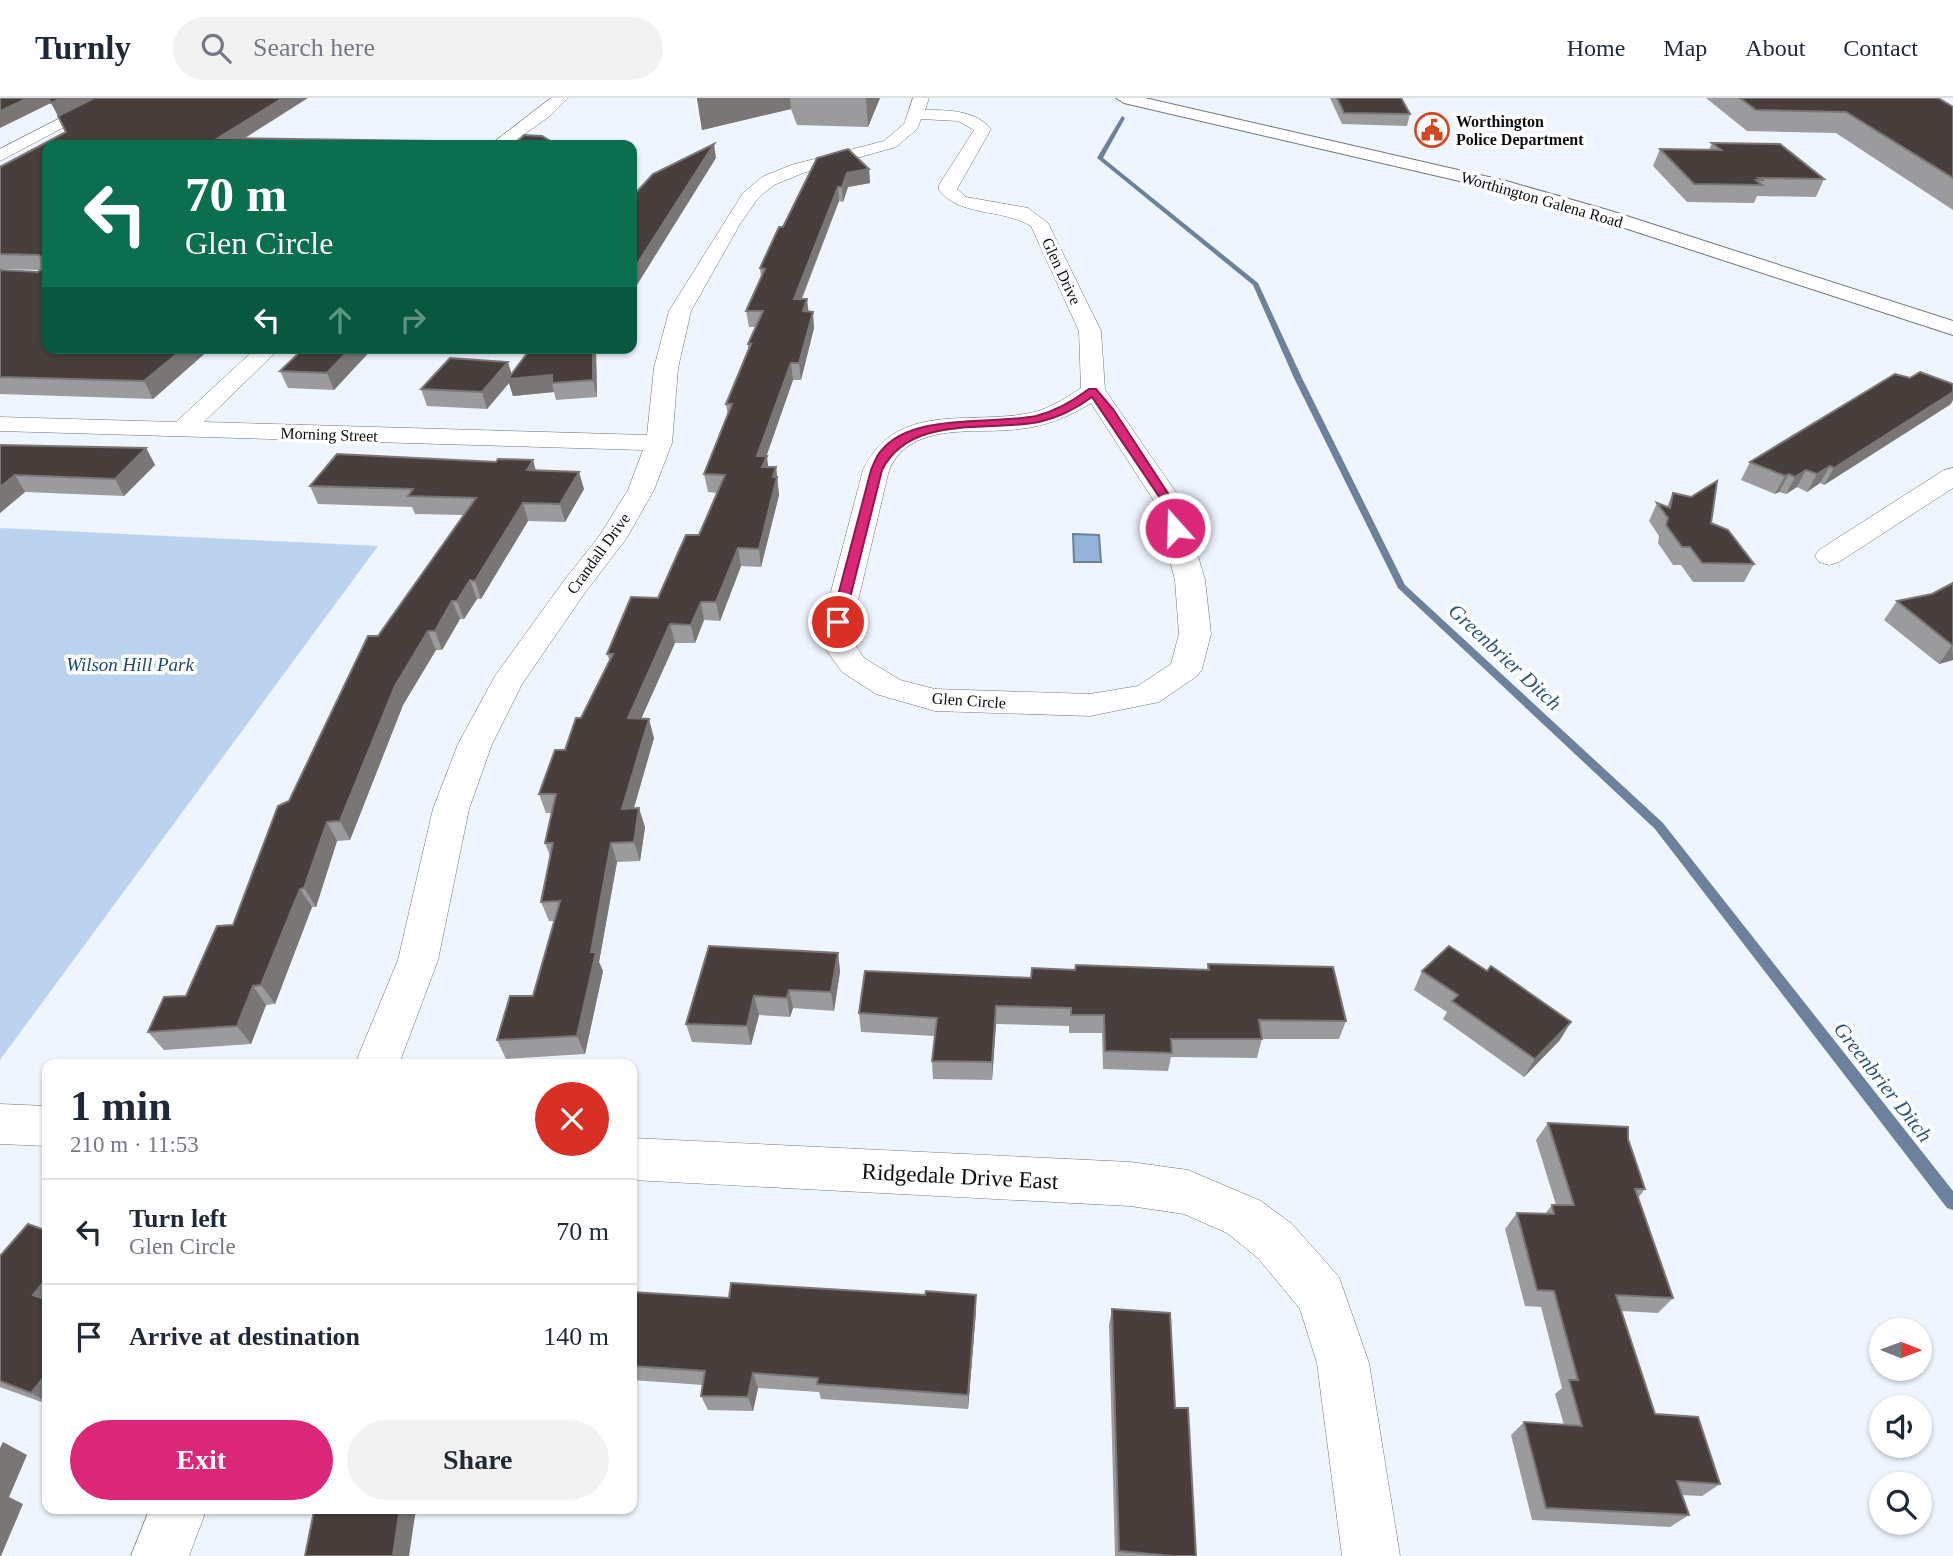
<!DOCTYPE html>
<meta charset="utf-8">
<style>
body{margin:0;font-family:Georgia,serif;background:#f2f2f3;color:#1f2937;height:100vh;display:flex;flex-direction:column;font-size:26px;white-space:nowrap}
*{box-sizing:border-box;margin:0}
p{font-size:23px;color:#747a83}
.icon{flex:none;width:38px;height:38px;fill:none;stroke:currentColor;stroke-width:2;stroke-linecap:round;stroke-linejoin:round}
.map{position:relative;flex:1;overflow:hidden}
.drawer{position:absolute;left:42px;top:961px;width:595px;height:455px;display:flex;flex-direction:column;background:#fff;border-radius:14px;box-shadow:0 2px 5px #0004}
.drawer>*{flex:none}
.guide{position:absolute;left:42px;top:42px;width:595px;height:214px;border-radius:14px;box-shadow:0 2px 5px #0004;background:#0b6e4f;color:#fff;overflow:hidden}
.needle{width:46px;rotate:91deg}
.controls{position:absolute;left:1869px;top:1220px;display:grid;gap:14px}
.controls a{display:grid;place-items:center;width:63px;height:63px;border-radius:50%;background:#fff;box-shadow:0 2px 5px #0004;font-size:35px}
.pin{position:absolute;display:grid;place-items:center;width:60px;height:60px;color:#fff;margin:-30px;border:4px solid #fff;border-radius:50%;box-shadow:0 2px 7px #0007}
.me{position:absolute;width:77px;margin:-38px;rotate:340deg;stroke-linejoin:round;filter:drop-shadow(0 0 5px #0008)}
.turn{display:flex;align-items:center;gap:24px;height:147px;padding:0 28px;font-size:32px}
.turn .icon{width:91px;height:91px;stroke-width:2.5}
.turn b{display:block;font-size:49px;line-height:60px}
.lanes{display:flex;align-items:center;height:66px;padding:0 28px;background:#0003;justify-content:center;gap:35px;direction:ltr}
.lanes .off{opacity:.35}
.round{display:grid;place-items:center;flex:none;width:74px;height:74px;border-radius:37px;background:#f2f2f3}
.head{display:flex;align-items:center;justify-content:space-between;height:119px;padding:0 28px}
h1{font-size:42px;font-weight:700;line-height:52px}
.button{display:flex;gap:14px;margin-top:auto;padding:14px 28px}
.button a{flex:1;height:80px;border-radius:42px;background:#db2777;color:#fff;font-size:28px;font-weight:700;line-height:80px;text-align:center}
.button a+a{background:#f2f2f3;color:#1f2937}
ul{padding:0;list-style:none}
li{display:flex;align-items:center;gap:21px;height:105px;padding:0 28px;border-top:2px solid #e0e1e3}
li div{flex:1}
li b{display:block;font-size:26px}
li em{font-style:normal}
header{display:flex;align-items:center;gap:42px;box-sizing:border-box;height:98px;padding:0 35px;background:#fff;border-bottom:2px solid #e0e1e3}
header strong{font-size:33px}
nav{display:flex;gap:38px;margin-inline-start:auto;font-size:24px}
.search{width:490px;height:63px;background:#f2f2f3;display:flex;align-items:center;gap:18px;box-sizing:border-box;padding:0 24px;border-radius:38px;color:#747a83;font-size:26px}
.map>svg:first-child{display:block}
</style>
<header>
<strong>Turnly</strong>
<div class="search"><svg class="icon" aria-label="search" viewBox="0 0 24 24"><circle cx="10" cy="10" r="6"/><path d="M15 15l6 6"/></svg>Search here</div>
<nav><a>Home</a><a>Map</a><a>About</a><a>Contact</a></nav>
</header>
<div class="map">
<svg width="1953" height="1458" viewBox="0 0 1953 1458">
<rect width="100%" height="100%" fill="#eef5fe"/>
<path fill="#bcd3ef" d="M0 430 378 448 0 962Z"/>
<path fill="#95b3d8" stroke="#6b819c" stroke-width="2" d="M1073 436 1099 437 1101 464H1074Z"/>
<g fill="none" stroke-linecap="round" stroke-linejoin="round">
<path fill="#6b819c" fill-rule="evenodd" d="M1122 18 1125 20 1103 60 1258 185 1302 280 1405 487 1663 725 1953 1093V1112L1947 1110 1655 731 1398 490 1294 280 1253 187 1097 60Z"/>
<g stroke="#6f767d" stroke-width="1">
<g id="minor">
<path d="M99 0H119L0 63V51Z"/>
<path d="M551 0H568L550 18 509 47H490Z"/>
<path d="M913 0H929L925 12C948 12 975 12 991 31L957 91 966 99 1028 110 1048 125 1101 233 1105 292 1182 403 1205 482 1211 536 1202 571 1197 578 1159 604 1090 618 935 613 876 596 842 574 822 546 823 524 863 372C898 299 976 330 1038 313 1053 308 1068 299 1081 290L1079 233 1031 128C1001 110 960 119 939 92V87L974 32 958 23 921 21 917 31 896 49 803 75 774 87 764 95 756 103 740 126 691 213 678 270 672 345 654 392 626 441 584 496 522 586 492 646 469 711 438 862 399 966H355L398 862 433 711 458 646 495 578 563 484 600 437 628 392 643 352 0 333V319L176 324 256 250H280L204 324 647 337 654 270 669 213 743 95 762 79 791 67 884 43 904 26ZM1091 305 1154 403 1175 482 1179 536 1171 566 1138 588 1090 596 935 591 900 582 864 560 854 545 853 524 889 372C911 322 976 337 1020 331 1046 328 1069 319 1091 305Z"/>
<path d="M1953 370V390L1839 464 1829 467 1819 464 1815 458 1819 452 1944 372Z"/>
<path d="M0 1006 47 1008V1048L0 1046Z"/>
<path d="M632 1040 1130 1064 1188 1072 1261 1103 1292 1126 1339 1179 1369 1265 1400 1458H1342L1317 1265 1300 1211 1258 1160 1227 1135 1184 1116 1130 1108 632 1082Z"/>
<path d="M150 1410H207L189 1458H131Z"/>
</g>
</g>
<g stroke="#6f767d" stroke-width="2">
<path id="tertiary" d="M1116 0H1145L1506 83 1611 113 1953 223V237L1597 121 1494 91 1124 5Z"/>
</g>
<use href="#minor" fill="#fff" fill-rule="evenodd"/>
<use href="#tertiary" fill="#fff" fill-rule="evenodd"/>
</g>
<g fill="#9b9a9d">
<path d="M308 0 47 47 211 250 153 301 0 296V172L38 174 40 172 0 171V69L66 34Z"/>
<path d="M697 0H880L868 29 797 27 791 11 702 32Z"/>
<path d="M1330 0H1401L1410 16 1407 28 1342 26Z"/>
<path d="M1706 0H1938L1953 9V112L1836 35 1747 33Z"/>
<path d="M1712 45 1824 81 1816 99 1757 98 1754 105 1687 104 1653 68 1660 51 1709 52Z"/>
<path d="M817 60 869 71 870 85 848 89 843 104 839 103 802 201 808 213 814 230 801 282H793L766 358 768 369H776L779 397 761 469 741 468 720 523 704 522 695 545H675L641 621 654 640 634 710 645 729 640 763 617 764 599 864 603 873 585 956 506 961 497 942 533 898 554 823H549L541 804 550 758 545 745 552 715H546L539 696 565 652 610 564 607 556 658 500 699 437 717 395 708 394 704 376 728 318 726 306 748 251V246L756 229H749L746 213 761 180 760 170 783 129Z"/>
<path d="M304 250H373L334 292 288 290 280 273Z"/>
<path d="M531 250H598L596 252 597 299 556 302 554 294 513 298 509 285 487 311 427 308 421 291 512 275Z"/>
<path d="M1951 306 1824 387 1820 385 1807 394 1797 389 1786 396 1779 394 1775 396 1741 382 1750 364Z"/>
<path d="M0 347 146 350 155 367 124 398 25 394 0 415Z"/>
<path d="M533 362 535 372 584 391 565 424 528 423 481 501H477L464 521H460L442 552H436L403 607 350 742 337 743 316 809H312L275 906 266 907 251 946 164 952 148 934 186 898 233 827 289 703 378 538 464 417 415 416 412 409 318 406 310 388 496 364Z"/>
<path d="M1673 395 1711 425 1754 466 1744 484H1693L1681 467H1673L1658 445 1659 438 1649 423 1657 405 1667 409Z"/>
<path d="M1953 485V562L1939 566 1884 522 1897 503 1932 496Z"/>
<path d="M838 855 840 873 834 913 793 910 790 919 759 917 751 947 692 944 686 926Z"/>
<path d="M1208 866 1346 923 1339 941H1262L1257 960 1171 959 1168 973 1103 971 1102 935H1069V928L996 926 992 982 933 981 932 963 935 938 861 934 859 915 1031 880 1075 872H1207Z"/>
<path d="M1422 873H1487L1560 942 1524 979 1443 921 1447 914 1414 892Z"/>
<path d="M1548 1025 1628 1041 1645 1091 1638 1100 1673 1200 1658 1215 1621 1213 1655 1316 1720 1386 1702 1398 1682 1397 1689 1417 1670 1429 1532 1422 1511 1337 1524 1324 1564 1327 1555 1296 1562 1290 1541 1209 1525 1208 1505 1131 1517 1115 1545 1116 1552 1107H1556L1536 1042Z"/>
<path d="M47 1133V1306L0 1289V1158Z"/>
<path d="M632 1194 729 1200 976 1213 968 1311 821 1301 819 1294 758 1290 753 1313 708 1312 701 1298 703 1287 632 1282Z"/>
<path d="M1112 1211 1175 1310 1196 1458H1115L1109 1227Z"/>
</g>
<g fill="#7a7676">
<path d="M28 0H48L51 5 0 30V13Z"/>
<path d="M62 0H93L58 18 51 5Z"/>
<path d="M283 0H308L234 47 218 40Z"/>
<path d="M697 0H790L791 11 702 32Z"/>
<path d="M866 0H880L868 29Z"/>
<path d="M714 46 716 60 632 195V174Z"/>
<path d="M869 71 870 85 848 89 843 104 842 89 847 75Z"/>
<path d="M838 89 839 103 795 217 794 201Z"/>
<path d="M807 201 809 217 803 213Z"/>
<path d="M813 214 814 230 801 282 799 265Z"/>
<path d="M184 250H211L153 301 144 283Z"/>
<path d="M351 250H373L334 292 327 275Z"/>
<path d="M593 250H598L596 252 597 299 593 282Z"/>
<path d="M508 264 513 280 552 277V285L554 294 513 298 509 285 487 311 482 294Z"/>
<path d="M791 265 793 282 763 368 767 358 769 376 765 387 757 358Z"/>
<path d="M1953 294V302L1951 306 1824 387 1834 370Z"/>
<path d="M146 350 155 367 124 398 115 381Z"/>
<path d="M533 362 538 380 527 372Z"/>
<path d="M1830 368 1820 385 1807 394 1817 376Z"/>
<path d="M776 369 779 397 761 469 759 451 773 379Z"/>
<path d="M1806 372 1797 389 1786 396 1795 379Z"/>
<path d="M579 374 584 391 565 424 560 406Z"/>
<path d="M1789 376 1779 394 1775 396 1785 378Z"/>
<path d="M15 377 25 394 0 415V389Z"/>
<path d="M523 405 528 423 481 501 475 483Z"/>
<path d="M738 450 741 468 720 523 716 504Z"/>
<path d="M470 482 477 501 464 521 457 503Z"/>
<path d="M452 503 460 521 442 552 435 533Z"/>
<path d="M701 504 704 522 695 545 691 527Z"/>
<path d="M670 526 675 545 633 639 628 620Z"/>
<path d="M428 533 436 552 403 607 350 742 340 723 395 588Z"/>
<path d="M1952 547 1953 562 1939 566Z"/>
<path d="M649 621 654 640 628 730 622 711Z"/>
<path d="M639 710 645 729 640 763 634 744Z"/>
<path d="M327 724 337 743 316 809 304 790Z"/>
<path d="M611 745 617 764 599 864 603 873 585 956 577 938 591 854Z"/>
<path d="M300 791 312 809 275 906 261 887Z"/>
<path d="M838 855 840 873 834 913 831 894Z"/>
<path d="M253 888 266 907 251 946 237 928Z"/>
<path d="M789 892 793 910 790 919 787 900Z"/>
<path d="M754 898 759 917 751 947 747 928Z"/>
<path d="M996 908V926L992 982V964Z"/>
<path d="M1571 924 1560 942 1524 979 1535 961Z"/>
<path d="M47 1180V1207L33 1197Z"/>
<path d="M976 1197V1213L968 1311V1297Z"/>
<path d="M47 1275V1304L31 1295Z"/>
<path d="M753 1275 758 1290 753 1313 748 1299Z"/>
<path d="M3 1344 27 1357 9 1399 23 1406 1 1458H0V1350Z"/>
<path d="M400 1410 416 1411 409 1458H393Z"/>
</g>
<g fill="#483f3c" stroke="#7a7676" stroke-width="2">
<path d="M0 0H28L0 13Z"/>
<path d="M48 0H62L51 5Z"/>
<path d="M94 0H283L218 40 432 43 427 47H47V250H184L144 283 0 279V172L38 174 41 171V159L39 157 0 156V69L66 34 58 18Z"/>
<path d="M1337 0H1401L1410 16 1344 15Z"/>
<path d="M1740 0H1938L1953 9V80L1846 14 1756 12Z"/>
<path d="M524 37 542 38 557 47H514Z"/>
<path d="M1712 45 1780 46 1824 81 1759 80 1762 82H1756L1762 87 1694 86 1660 51 1721 52Z"/>
<path d="M714 46 632 174V99L653 76Z"/>
<path d="M848 51 869 71 847 75 842 89H838L794 201H807L803 213 813 214 799 265H791L757 358H767L762 369H776L773 379H777L759 451 738 450 716 504H701L691 527 670 526 628 620 649 621 622 711 639 710 634 744 611 745 591 854H596L577 938 497 942 510 898H533L560 803 541 804 553 745H545L556 696H539L555 652H565L576 620H581L613 556H607L631 499 658 500 686 437H699L725 377 704 376 732 306H726L751 246H748L763 213H746L765 171 760 170 779 129H783L817 60Z"/>
<path d="M304 250H351L327 275 280 273Z"/>
<path d="M531 250H593V282L552 285V277L508 281Z"/>
<path d="M450 260 508 264 482 294 421 291Z"/>
<path d="M1920 274 1953 286V294L1834 370 1830 368 1817 376 1806 372 1795 379 1789 376 1785 378 1750 364 1895 276 1910 280Z"/>
<path d="M0 347 146 350 115 381 15 377 0 389Z"/>
<path d="M337 356 496 364 498 361 533 362 527 372 579 374 560 406 523 405 475 483 470 482 457 503H452L435 533H428L395 588 340 723 327 724 304 790 300 791 261 887 253 888 237 928 148 934 164 899 186 898 217 828 233 827 278 708 289 703 368 538H378L476 400 408 398 413 391 310 388Z"/>
<path d="M1717 383 1711 425 1728 432 1754 466 1702 465 1690 449H1682L1666 427 1668 420 1657 405 1670 410 1673 395 1691 399Z"/>
<path d="M1953 485V547H1952L1897 503 1932 496Z"/>
<path d="M709 848 838 855 831 894 789 892 787 900 754 898 747 928 686 926Z"/>
<path d="M1449 848 1487 873 1491 868 1571 924 1535 961 1452 903 1458 897 1422 873Z"/>
<path d="M1208 866 1333 869 1346 923 1259 922 1262 941H1171L1172 955 1105 953 1104 917H1071V910L996 908 992 964 932 963 937 920 859 915 865 873 1031 880 1032 870 1075 872 1076 867 1209 872Z"/>
<path d="M1548 1025 1628 1029V1041L1645 1091H1635L1673 1200 1616 1197 1655 1316 1698 1319 1720 1386 1677 1383 1689 1417 1546 1410 1524 1324 1582 1328 1569 1282H1578L1554 1193 1537 1192 1517 1115 1554 1116 1552 1107H1574Z"/>
<path d="M28 1126 47 1133V1180L33 1197 47 1202V1275L31 1295 0 1283V1158Z"/>
<path d="M731 1185 925 1197 926 1193 976 1197 968 1297 817 1286 818 1280 753 1275 748 1299 701 1298 705 1273 632 1268V1194L729 1200Z"/>
<path d="M1112 1211 1170 1215 1175 1310H1188L1196 1458H1173L1119 1453Z"/>
<path d="M328 1410H400L393 1458H305L314 1413Z"/>
</g>
<path fill="#db2777" stroke="#8e194d" stroke-width="2" d="M1089 291H1096L1113 311 1173 403 1181 430 1179 432 1169 430 1162 403 1092 299C1077 310 1057 320 1039 324 987 334 910 316 882 372L844 524 838 528 833 527 831 524 871 372C874 366 876 358 881 353 912 314 992 327 1036 318 1056 313 1073 303 1089 291Z"/>
<defs>
<g id="civic-ring" transform="scale(1.75)"><circle r="9.5" fill="#fff" stroke="#d14822" stroke-width="1.5"/><path d="M-.6-6.5H3V-4.5H.6V-3L4-1V1h2V6H-6V1h2V-1L-.6-3ZM-1.2 2.5V6h2.4V2.5Z" fill="#d14822"/></g>
</defs>
<g fill-rule="evenodd">
<use href="#civic-ring" x="1432" y="32"/>
</g>
<g text-anchor="middle" stroke-width="7" stroke-linejoin="round" paint-order="stroke">
<g font-size="16" font-weight="bold" fill="#090c0f" stroke="#fff" text-anchor="start">
<text x="1456" y="29">Worthington<tspan x="1456" dy="18">Police Department</tspan></text>
</g>
<g font-size="16" fill="#090c0f" stroke="#fff">
<text transform="translate(1542 101) rotate(16)" y="6">Worthington Galena Road</text>
<text transform="translate(1062 173) rotate(65)" y="6">Glen Drive</text>
<text transform="translate(329 336) rotate(2)" y="6">Morning Street</text>
<text transform="translate(598 455) rotate(-54)" y="6">Crandall Drive</text>
<text transform="translate(969 602) rotate(4)" y="6">Glen Circle</text>
</g>
<g font-size="19" font-style="italic" fill="#1d4775" stroke="#fff">
<text x="130" y="573">Wilson Hill Park</text>
</g>
<g font-size="21" font-style="italic" fill="#2b5585" stroke="#fff">
<text transform="translate(1505 559) rotate(43)" y="7">Greenbrier Ditch</text>
<text transform="translate(1883 984) rotate(52)" y="7">Greenbrier Ditch</text>
</g>
<g font-size="23" fill="#090c0f" stroke="#fff">
<text transform="translate(960 1078) rotate(3)" y="8">Ridgedale Drive East</text>
</g>
</g>
</svg>
<div class="controls">
<a><svg class="needle" viewBox="-14 -14 28 28"><path d="M0-13l5 13h-10z" fill="#e53935"/><path d="M0 13l5-13h-10z" fill="#747a83"/></svg></a>
<a><svg class="icon" aria-label="sound" viewBox="0 0 24 24"><path d="M4 9h4l5-4v14l-5-4H4zM17 9q2 3 0 6"/></svg></a>
<a><svg class="icon" aria-label="search" viewBox="0 0 24 24"><circle cx="10" cy="10" r="6"/><path d="M15 15l6 6"/></svg></a>
</div>
<div class="pin" style="left:838px;top:524px;background:#d93025"><svg class="icon" aria-label="arrive" viewBox="0 0 24 24"><path d="M6 21V4h12l-3 4 3 4H6"/></svg></div>
<svg class="me" style="left:1175px;top:430px" viewBox="-20 -20 40 40"><circle r="17" fill="#db2777" stroke="#fff" stroke-width="3"/><path d="M0-11L8 9 0 5-8 9z" fill="#fff"/></svg>
<div class="guide">
<div class="turn"><svg class="icon" aria-label="left" viewBox="0 0 24 24"><path d="M17 20v-9H6M10 6l-5 5 5 5"/></svg><div><b>70 m</b>Glen Circle</div></div>
<div class="lanes"><svg class="icon" aria-label="left" viewBox="0 0 24 24"><path d="M17 20v-9H6M10 6l-5 5 5 5"/></svg><svg class="icon off" aria-label="ahead" viewBox="0 0 24 24"><path d="M12 20V5M6 11l6-6 6 6"/></svg><svg class="icon off" aria-label="right" viewBox="0 0 24 24"><path d="M7 20v-9h11M14 6l5 5-5 5"/></svg></div>
</div>
<section class="drawer">
<div class="head"><div><h1>1 min</h1><p>210 m · 11:53</p></div><a class="round" style="background:#d93025;color:#fff"><svg class="icon" aria-label="close" viewBox="0 0 24 24"><path d="M6 6l12 12M18 6L6 18"/></svg></a></div>
<ul>
<li><svg class="icon" aria-label="left" viewBox="0 0 24 24"><path d="M17 20v-9H6M10 6l-5 5 5 5"/></svg><div><b>Turn left</b><p>Glen Circle</p></div><em>70 m</em></li>
<li><svg class="icon" aria-label="arrive" viewBox="0 0 24 24"><path d="M6 21V4h12l-3 4 3 4H6"/></svg><div><b>Arrive at destination</b></div><em>140 m</em></li>
</ul>
<div class="button"><a>Exit</a><a>Share</a></div>
</section>
</div>
